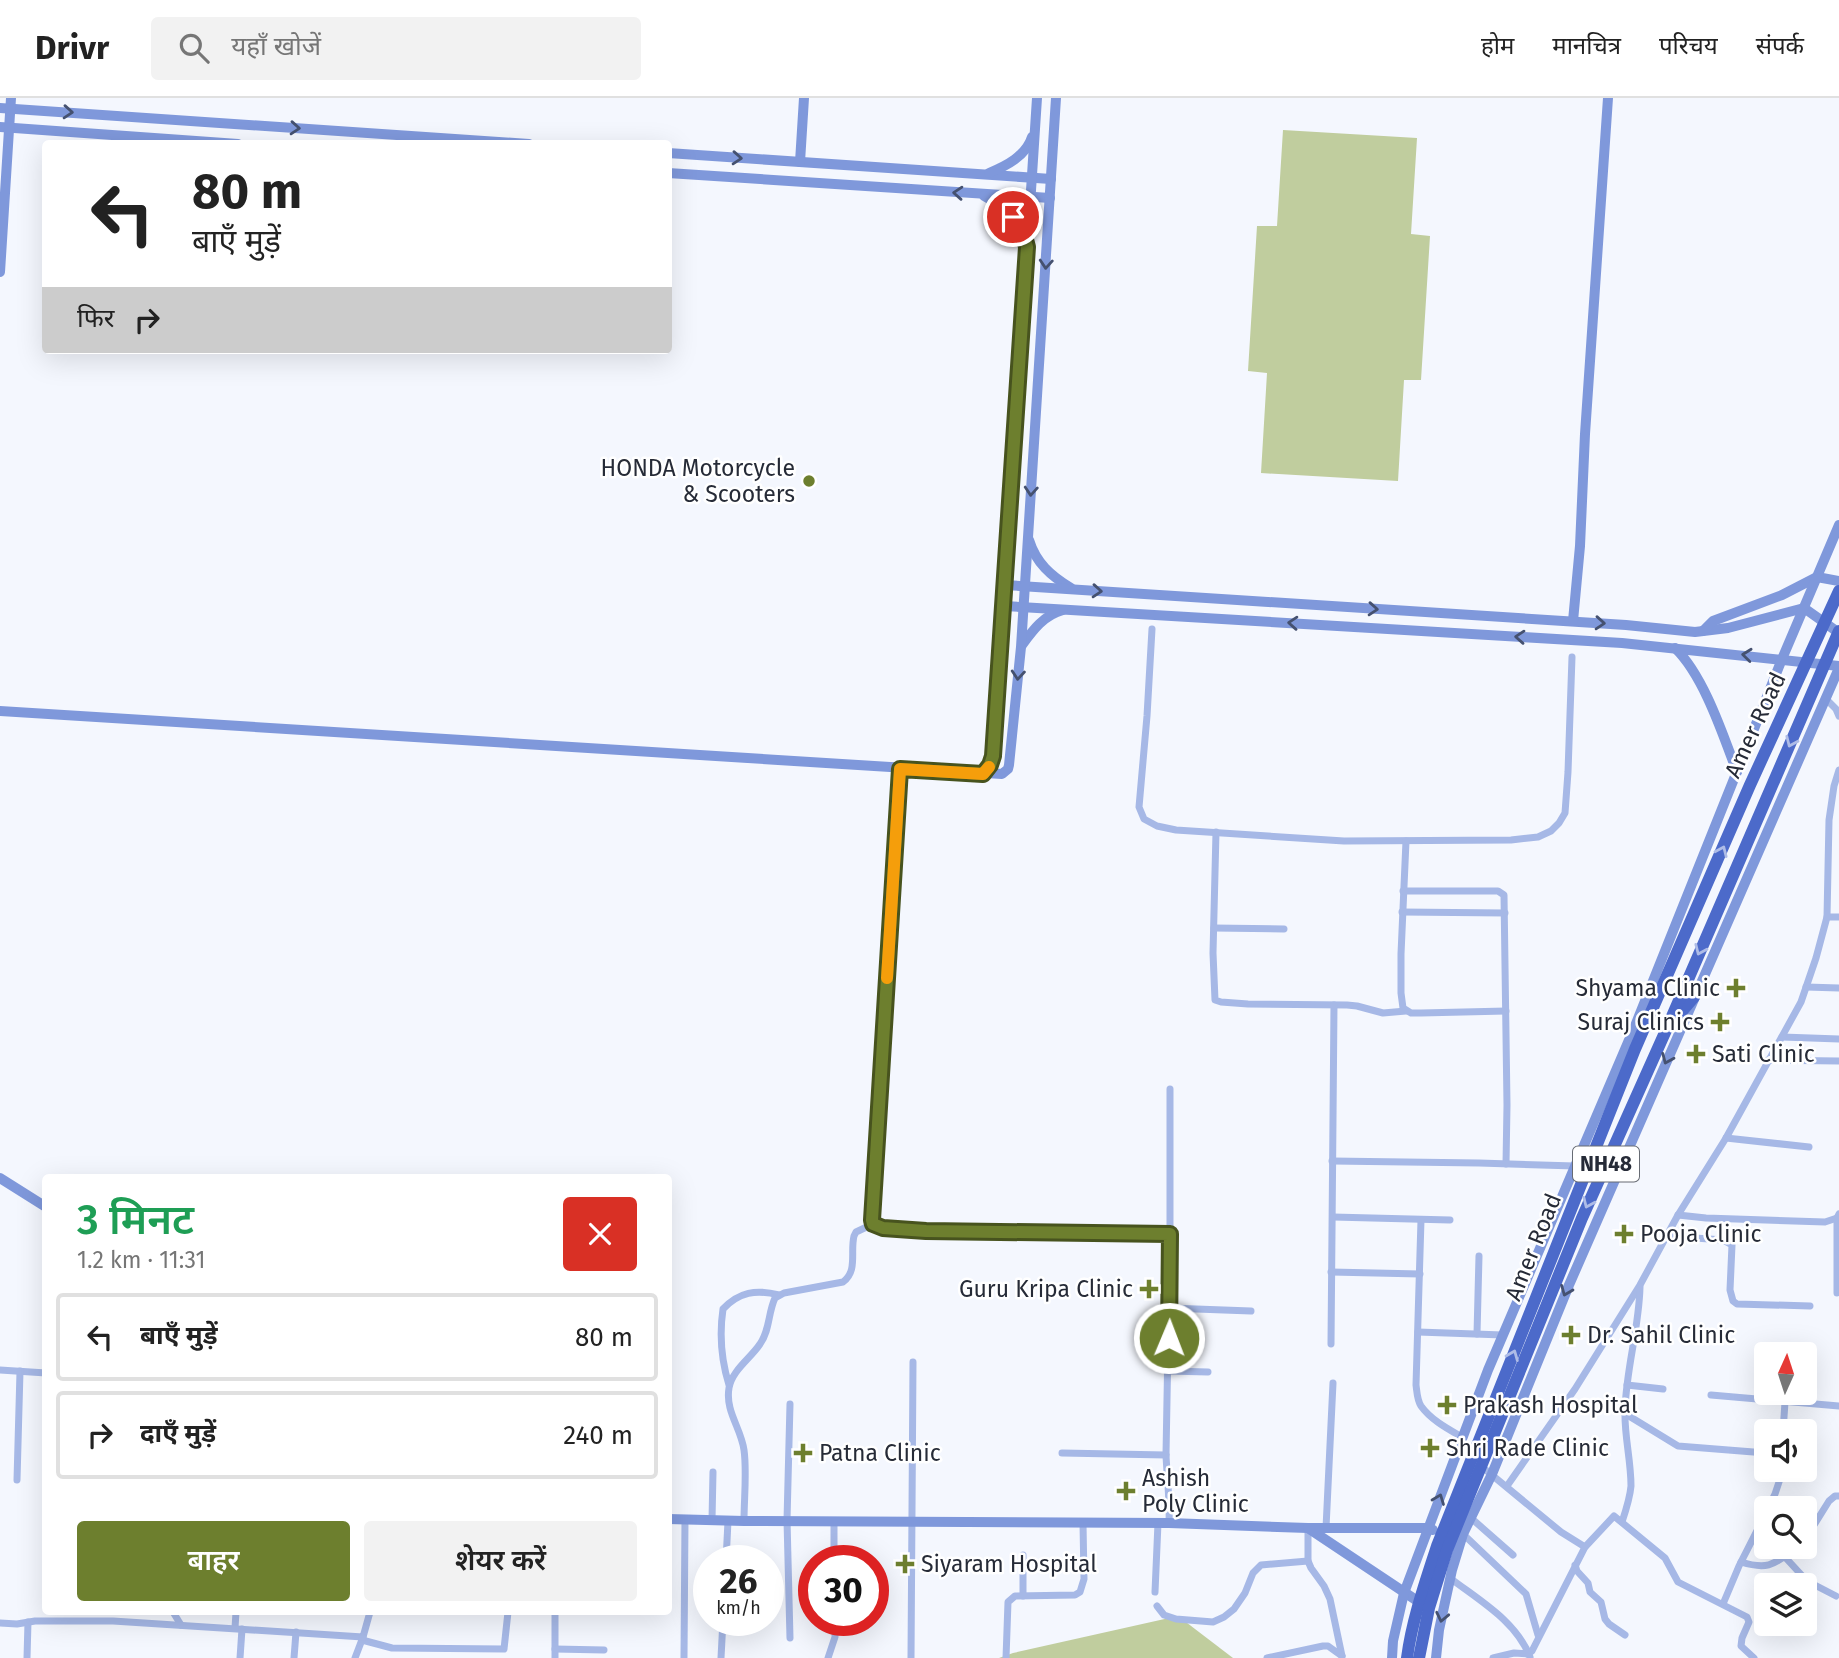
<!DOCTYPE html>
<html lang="hi">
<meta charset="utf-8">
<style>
body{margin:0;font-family:"Fira Sans","Noto Sans Devanagari",sans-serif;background:#f2f2f2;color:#222;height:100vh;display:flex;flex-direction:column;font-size:26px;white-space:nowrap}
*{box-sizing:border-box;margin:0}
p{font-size:23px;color:#767676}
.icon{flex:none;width:38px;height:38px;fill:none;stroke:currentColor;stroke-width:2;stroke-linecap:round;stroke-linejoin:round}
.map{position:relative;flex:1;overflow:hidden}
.drawer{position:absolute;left:42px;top:1076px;width:630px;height:441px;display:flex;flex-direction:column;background:#fff;border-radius:7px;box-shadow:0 7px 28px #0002}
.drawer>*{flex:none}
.banner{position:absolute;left:42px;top:42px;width:630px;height:214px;border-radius:7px;box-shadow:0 7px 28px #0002;background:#fff;color:#222;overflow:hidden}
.needle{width:46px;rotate:3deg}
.buttons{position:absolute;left:1754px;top:1244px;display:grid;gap:14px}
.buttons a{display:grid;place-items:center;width:63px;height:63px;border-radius:7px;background:#fff;box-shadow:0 7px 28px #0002;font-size:35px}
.speed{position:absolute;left:693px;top:1447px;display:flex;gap:14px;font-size:35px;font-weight:700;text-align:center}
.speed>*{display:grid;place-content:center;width:91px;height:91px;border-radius:50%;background:#fff;box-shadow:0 7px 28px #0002;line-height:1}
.speed small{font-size:18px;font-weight:400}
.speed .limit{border:10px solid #d22;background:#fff;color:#111}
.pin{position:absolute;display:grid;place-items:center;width:60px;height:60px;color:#fff;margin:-30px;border:4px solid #fff;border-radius:50%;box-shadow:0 2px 7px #0007}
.me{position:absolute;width:77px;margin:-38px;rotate:1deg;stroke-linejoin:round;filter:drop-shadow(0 0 5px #0008)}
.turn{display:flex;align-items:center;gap:24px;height:147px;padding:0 35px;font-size:32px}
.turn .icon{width:91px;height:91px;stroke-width:2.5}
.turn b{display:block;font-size:49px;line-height:60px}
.then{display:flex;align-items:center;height:66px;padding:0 35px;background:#0003;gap:14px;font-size:26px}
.round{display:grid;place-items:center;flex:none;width:74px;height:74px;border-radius:7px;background:#f2f2f2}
.head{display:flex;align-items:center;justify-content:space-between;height:119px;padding:0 35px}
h1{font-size:42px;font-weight:600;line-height:52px;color:#1e9e55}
.cta{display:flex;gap:14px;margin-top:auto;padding:14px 35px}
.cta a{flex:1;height:80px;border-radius:7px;background:#6d7f2e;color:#fff;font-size:28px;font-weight:600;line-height:80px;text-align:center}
.cta a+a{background:#f2f2f2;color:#222}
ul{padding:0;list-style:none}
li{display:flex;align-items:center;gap:21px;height:88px;margin:0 14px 10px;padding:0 21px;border:4px solid #e0e0e0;border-radius:7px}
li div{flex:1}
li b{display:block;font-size:26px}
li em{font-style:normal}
header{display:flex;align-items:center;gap:42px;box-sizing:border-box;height:98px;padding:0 35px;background:#fff;border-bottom:2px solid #e0e0e0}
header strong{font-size:33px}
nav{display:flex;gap:38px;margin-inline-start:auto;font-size:24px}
.search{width:490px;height:63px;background:#f2f2f2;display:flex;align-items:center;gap:18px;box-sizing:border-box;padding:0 24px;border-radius:7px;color:#767676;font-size:26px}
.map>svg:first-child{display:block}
</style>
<header>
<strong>Drivr</strong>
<div class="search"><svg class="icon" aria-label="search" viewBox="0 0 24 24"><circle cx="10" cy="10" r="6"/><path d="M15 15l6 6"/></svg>यहाँ खोजें</div>
<nav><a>होम</a><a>मानचित्र</a><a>परिचय</a><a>संपर्क</a></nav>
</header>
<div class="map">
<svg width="1839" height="1560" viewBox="0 0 1839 1560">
<rect width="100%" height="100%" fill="#f4f7fe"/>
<g fill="#c0cd9e">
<path d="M1283 32 1417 40 1411 136 1430 138 1421 282H1404L1398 383 1261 375 1267 275 1248 273 1257 128H1277Z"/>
<path d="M1178 1518 1233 1560H999L1013 1555Z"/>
</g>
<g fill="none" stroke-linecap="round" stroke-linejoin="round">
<g stroke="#a6b8e6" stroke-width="7">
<path d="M1152 531 1147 618 1139 709 1144 721 1157 728 1176 732 1344 743 1511 742 1538 739 1551 733 1559 725 1565 715 1568 674 1572 559"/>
<path d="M1825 600 1836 611 1839 618"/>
<path d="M900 671 872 1116 873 1126 883 1130 926 1133 1170 1136"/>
<path d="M1216 734 1213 855 1215 902 1221 904 1248 906 1347 907 1357 908 1383 915 1406 913"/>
<path d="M1406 743 1401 856V895L1403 910 1411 915H1421L1506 913"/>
<path d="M1403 793H1498L1504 797 1507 1007 1506 1066"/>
<path d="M1402 814 1505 815"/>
<path d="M1827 819H1839"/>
<path d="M1214 830 1284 831"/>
<path d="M1806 889 1839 890"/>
<path d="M1782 939 1839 941"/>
<path d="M1768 962 1839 963"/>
<path d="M1726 1040 1809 1049"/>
<path d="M1332 1063 1479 1065 1575 1068"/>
<path d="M1678 1117 1706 1120 1825 1124 1837 1120 1839 1116"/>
<path d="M1333 1119 1450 1122"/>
<path d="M1837 1120V1195"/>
<path d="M1421 1122 1416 1287C1417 1294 1417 1302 1421 1308 1431 1322 1448 1331 1462 1339"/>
<path d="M1667 1138 1723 1142 1732 1147 1730 1192 1733 1203 1737 1206 1810 1208"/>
<path d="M1331 1174 1420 1176"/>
<path d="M1169 1210 1251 1213"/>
<path d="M1418 1234 1503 1237"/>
<path d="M1477 1236 1479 1158"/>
<path d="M1331 1246 1334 907"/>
<path d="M0 1272 46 1275"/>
<path d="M1168 1273 1208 1274"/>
<path d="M729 1287C721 1261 719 1238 723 1211 739 1194 756 1191 779 1197"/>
<path d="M1627 1287 1663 1291"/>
<path d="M1711 1297 1839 1308"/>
<path d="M1624 1315 1678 1348 1766 1355"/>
<path d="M1783 1334 1785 1304"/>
<path d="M1062 1355 1166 1357"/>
<path d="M1481 1368 1561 1434 1585 1449"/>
<path d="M17 1382 20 1273"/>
<path d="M1507 1388 1575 1291 1640 1187 1678 1117 1726 1040 1801 904 1816 860 1827 819 1829 722 1834 688 1839 672"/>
<path d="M1768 1410 1775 1396 1783 1372"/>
<path d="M1471 1420 1513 1457"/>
<path d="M712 1422 713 1374"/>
<path d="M744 1423C744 1401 747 1373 744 1352 741 1330 725 1313 729 1290 732 1272 751 1260 760 1246 770 1232 768 1215 775 1200L784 1195 843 1184C858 1173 850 1154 854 1138L856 1134 873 1126"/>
<path d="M834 1423V1463"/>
<path d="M1622 1424C1626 1412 1630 1400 1631 1388 1631 1362 1624 1337 1625 1312 1626 1271 1639 1231 1640 1189"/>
<path d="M1169 1425C1170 1402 1167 1380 1166 1357L1170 1136V991"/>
<path d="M1308 1430V1463L1311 1470 1324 1488 1330 1501 1342 1558"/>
<path d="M1326 1430 1333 1285"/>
<path d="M1463 1436 1526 1496 1538 1537"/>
<path d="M1804 1443 1829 1403 1835 1398H1839"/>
<path d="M1784 1458 1807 1483 1836 1498"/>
<path d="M726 1463 728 1423"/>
<path d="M1741 1464C1770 1473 1775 1465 1798 1449"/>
<path d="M1575 1467 1577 1473 1588 1485 1590 1494 1601 1504 1605 1521 1609 1526 1625 1537"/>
<path d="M1450 1480C1480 1503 1516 1523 1530 1559"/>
<path d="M1155 1494 1158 1425"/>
<path d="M1023 1498V1457"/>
<path d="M1723 1506 1739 1468 1766 1415"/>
<path d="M1157 1508 1164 1517 1176 1521 1213 1524 1224 1519 1234 1511 1245 1495 1253 1475 1261 1467 1308 1463"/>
<path d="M173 1514 181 1527"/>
<path d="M0 1525 17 1526 35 1523H113L363 1539 370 1514"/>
<path d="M235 1530 236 1514"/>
<path d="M790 1540 787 1422 790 1306"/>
<path d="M362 1542 392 1550 504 1551 508 1514"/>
<path d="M555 1551 604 1552"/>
<path d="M1528 1556 1532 1553 1585 1449 1614 1418 1665 1460 1678 1484 1747 1519 1749 1524 1742 1540 1741 1548 1754 1560"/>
<path d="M27 1560 28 1524"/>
<path d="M240 1560 242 1531"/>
<path d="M294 1560 296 1534"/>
<path d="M355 1560 363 1539"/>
<path d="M555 1560V1514"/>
<path d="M684 1560 685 1421"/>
<path d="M721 1560 723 1522"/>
<path d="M828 1560 835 1539V1522"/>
<path d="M911 1560 913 1264"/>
<path d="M1006 1560 1008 1504 1015 1498 1075 1497 1080 1494 1084 1481 1083 1425"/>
<path d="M1267 1560 1323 1548H1328L1342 1558"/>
<path d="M1493 1560 1514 1555 1528 1556"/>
</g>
<g stroke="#7f98db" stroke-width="10">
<path d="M0 10 529 46"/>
<path d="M0 29 238 46"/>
<path d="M668 55 1051 81"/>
<path d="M800 64 804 0"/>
<path d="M668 75 1050 100"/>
<path d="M989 75C1006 68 1026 58 1032 39"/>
<path d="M984 98C1002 108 1020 120 1025 141"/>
<path d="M0 174 11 0"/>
<path d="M1029 442C1036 465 1051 478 1071 490"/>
<path d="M1005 487 1626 527 1695 534 1728 530 1804 510 1839 535"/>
<path d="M1004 508 1622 545 1839 568"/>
<path d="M1573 523 1580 448 1585 336 1608 0"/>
<path d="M1703 533 1713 523 1782 497 1817 479 1839 483"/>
<path d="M1022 547C1033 532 1044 517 1063 512"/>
<path d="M1675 550C1704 578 1723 637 1737 674"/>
<path d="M0 613 1002 676 1008 671 1009 667 1021 549 1056 0"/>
<path d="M983 676 990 667 993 658 1004 508 1037 0"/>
<path d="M0 1080 46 1109"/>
<path d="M668 1421 744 1423 1169 1425 1308 1430 1419 1504"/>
<path d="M1308 1430H1428L1433 1432"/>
<path d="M1392 1560 1393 1543 1404 1495 1488 1272 1635 928 1782 561 1839 427"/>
<path d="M1436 1560 1439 1532 1452 1472 1463 1436 1492 1376 1569 1187 1839 570"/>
</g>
<g stroke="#4c6aca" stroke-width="12">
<path d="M1676 920 1694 899"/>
<path d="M1407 1560C1412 1522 1425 1485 1437 1448L1635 951 1750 687 1839 493"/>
<path d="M1419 1560 1429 1510 1447 1452 1582 1120 1667 930 1839 533"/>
</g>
</g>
<defs><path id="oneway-chevron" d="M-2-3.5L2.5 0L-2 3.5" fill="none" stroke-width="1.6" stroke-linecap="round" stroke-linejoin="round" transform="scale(1.75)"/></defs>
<g stroke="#455170">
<use href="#oneway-chevron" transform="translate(68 14) rotate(4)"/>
<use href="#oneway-chevron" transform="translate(295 30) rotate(4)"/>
<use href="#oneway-chevron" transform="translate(737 60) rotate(4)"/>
<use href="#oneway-chevron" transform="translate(958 95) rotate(-176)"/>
<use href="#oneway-chevron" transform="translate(1046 166) rotate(94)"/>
<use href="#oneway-chevron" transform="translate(1031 393) rotate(94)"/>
<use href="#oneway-chevron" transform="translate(1097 493) rotate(4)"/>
<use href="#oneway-chevron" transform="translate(1373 511) rotate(4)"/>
<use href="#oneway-chevron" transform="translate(1293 525) rotate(-176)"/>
<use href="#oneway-chevron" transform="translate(1600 525) rotate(4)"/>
<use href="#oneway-chevron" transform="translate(1520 539) rotate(-176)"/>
<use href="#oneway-chevron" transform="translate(1747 557) rotate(-174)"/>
<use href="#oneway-chevron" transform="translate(1018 577) rotate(95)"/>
<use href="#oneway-chevron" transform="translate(1667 961) rotate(113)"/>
<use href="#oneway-chevron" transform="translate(1566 1193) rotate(112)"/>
<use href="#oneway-chevron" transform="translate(1439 1401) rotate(-69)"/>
<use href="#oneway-chevron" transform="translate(1442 1519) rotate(102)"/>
</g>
<g stroke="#aebce7">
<use href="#oneway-chevron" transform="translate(1791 644) rotate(114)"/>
<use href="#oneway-chevron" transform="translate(1722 753) rotate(-66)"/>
<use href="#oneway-chevron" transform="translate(1700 852) rotate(114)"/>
<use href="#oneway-chevron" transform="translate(1588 1105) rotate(114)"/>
<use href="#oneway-chevron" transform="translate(1513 1257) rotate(-68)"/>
</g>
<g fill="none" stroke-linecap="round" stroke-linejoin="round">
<g stroke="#47531e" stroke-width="18">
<path id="route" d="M1013 119 1023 134 1027 149 993 658 990 667 983 676 900 671 872 1122 873 1126 883 1130 926 1133 1170 1136 1169 1240"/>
</g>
<use href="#route" stroke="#6d7f2e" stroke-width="12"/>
<path stroke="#f59e0b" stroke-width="12" d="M887 880 900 671 983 676 989 669"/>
</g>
<g fill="#6d7f2e" stroke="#fff" stroke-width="2.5">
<circle cx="809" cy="383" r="7"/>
<path d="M1732.5 879.5h7v7h7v7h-7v7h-7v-7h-7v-7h7z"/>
<path d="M1716.5 913.5h7v7h7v7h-7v7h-7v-7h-7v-7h7z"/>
<path d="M1692.5 945.5h7v7h7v7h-7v7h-7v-7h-7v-7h7z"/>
<path d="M1620.5 1125.5h7v7h7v7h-7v7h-7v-7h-7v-7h7z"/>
<path d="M1145.5 1180.5h7v7h7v7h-7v7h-7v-7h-7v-7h7z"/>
<path d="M1567.5 1226.5h7v7h7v7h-7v7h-7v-7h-7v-7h7z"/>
<path d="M1443.5 1296.5h7v7h7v7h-7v7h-7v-7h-7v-7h7z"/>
<path d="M1426.5 1339.5h7v7h7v7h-7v7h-7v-7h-7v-7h7z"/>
<path d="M799.5 1344.5h7v7h7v7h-7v7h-7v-7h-7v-7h7z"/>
<path d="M1122.5 1382.5h7v7h7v7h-7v7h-7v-7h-7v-7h7z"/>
<path d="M901.5 1455.5h7v7h7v7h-7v7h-7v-7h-7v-7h7z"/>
</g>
<g text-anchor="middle" stroke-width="5" stroke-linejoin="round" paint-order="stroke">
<rect fill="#fff" stroke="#676b73" stroke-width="2" x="1573" y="1048.5" width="66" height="35" rx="5"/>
<g font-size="21" font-weight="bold" fill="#262b37">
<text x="1606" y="1073">NH48</text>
</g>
<g font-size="23" fill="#262b37" stroke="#fff" text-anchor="start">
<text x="795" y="378" text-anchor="end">HONDA Motorcycle<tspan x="795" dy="26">&amp; Scooters</tspan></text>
<text x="1720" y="898" text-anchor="end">Shyama Clinic</text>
<text x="1704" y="932" text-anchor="end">Suraj Clinics</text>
<text x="1712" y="964">Sati Clinic</text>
<text x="1640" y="1144">Pooja Clinic</text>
<text x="1133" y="1199" text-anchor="end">Guru Kripa Clinic</text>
<text x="1587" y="1245">Dr. Sahil Clinic</text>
<text x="1463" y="1315">Prakash Hospital</text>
<text x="1446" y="1358">Shri Rade Clinic</text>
<text x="819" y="1363">Patna Clinic</text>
<text x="1142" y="1388">Ashish<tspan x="1142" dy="26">Poly Clinic</tspan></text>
<text x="921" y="1474">Siyaram Hospital</text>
</g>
<g font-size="23" fill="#262b37" stroke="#fff">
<text transform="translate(1755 627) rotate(-65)" y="8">Amer Road</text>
<text transform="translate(1533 1149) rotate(-68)" y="8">Amer Road</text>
</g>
</g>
</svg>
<div class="buttons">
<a><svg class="needle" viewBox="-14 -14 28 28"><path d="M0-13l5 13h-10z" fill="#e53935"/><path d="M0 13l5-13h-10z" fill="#767676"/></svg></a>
<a><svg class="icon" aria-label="sound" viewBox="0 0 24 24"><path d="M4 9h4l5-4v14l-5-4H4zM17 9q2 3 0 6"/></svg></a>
<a><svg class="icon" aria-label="search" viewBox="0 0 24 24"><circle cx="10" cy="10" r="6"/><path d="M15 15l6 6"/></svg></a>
<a><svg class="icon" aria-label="layers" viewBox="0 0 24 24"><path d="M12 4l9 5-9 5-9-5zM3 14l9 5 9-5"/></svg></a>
</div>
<div class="speed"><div>26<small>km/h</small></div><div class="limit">30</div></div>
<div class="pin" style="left:1013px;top:119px;background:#d93025"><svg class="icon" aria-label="arrive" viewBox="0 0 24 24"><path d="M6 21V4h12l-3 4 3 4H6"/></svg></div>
<svg class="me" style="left:1169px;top:1240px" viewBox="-20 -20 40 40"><circle r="17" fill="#6d7f2e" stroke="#fff" stroke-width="3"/><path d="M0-11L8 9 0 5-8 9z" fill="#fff"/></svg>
<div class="banner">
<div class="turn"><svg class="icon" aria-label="left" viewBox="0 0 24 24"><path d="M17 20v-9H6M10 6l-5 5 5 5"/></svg><div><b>80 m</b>बाएँ मुड़ें</div></div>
<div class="then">फिर<svg class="icon" aria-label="right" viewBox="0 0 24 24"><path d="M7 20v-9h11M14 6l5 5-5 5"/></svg></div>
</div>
<section class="drawer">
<div class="head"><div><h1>3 मिनट</h1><p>1.2 km · 11:31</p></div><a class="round" style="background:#d93025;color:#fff"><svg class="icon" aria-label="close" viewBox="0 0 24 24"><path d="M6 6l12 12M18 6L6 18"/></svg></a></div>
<ul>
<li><svg class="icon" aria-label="left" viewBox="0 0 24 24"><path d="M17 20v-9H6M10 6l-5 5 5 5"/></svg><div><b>बाएँ मुड़ें</b></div><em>80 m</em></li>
<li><svg class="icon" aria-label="right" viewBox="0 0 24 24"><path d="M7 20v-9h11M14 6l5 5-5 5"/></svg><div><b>दाएँ मुड़ें</b></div><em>240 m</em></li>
</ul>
<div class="cta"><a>बाहर</a><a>शेयर करें</a></div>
</section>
</div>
